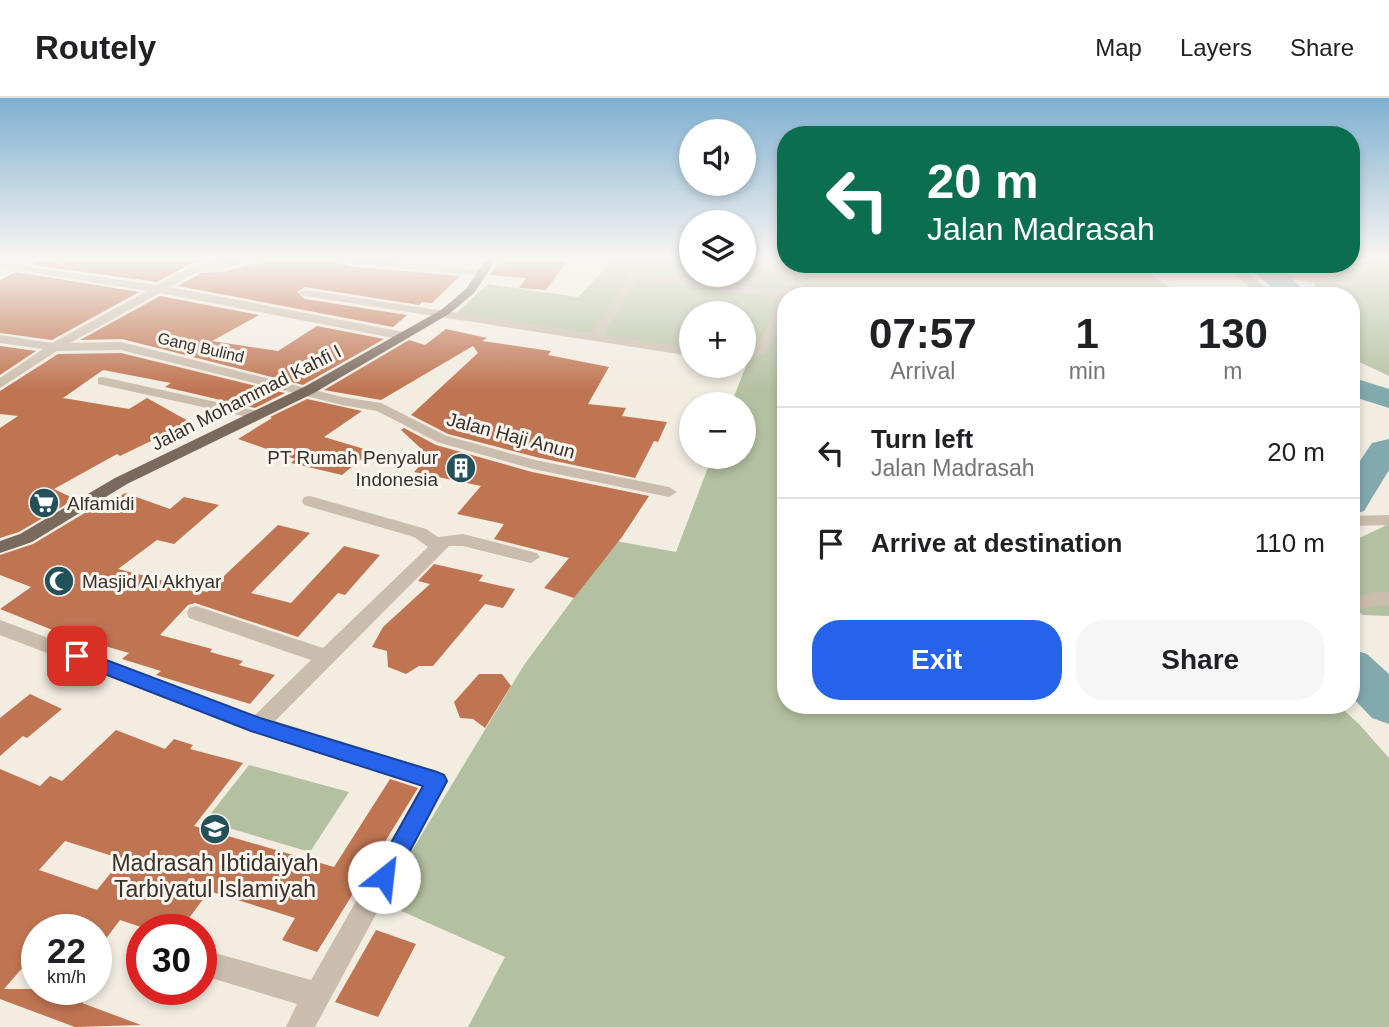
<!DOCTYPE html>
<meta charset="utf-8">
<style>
body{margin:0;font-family:Arial,sans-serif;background:#f6f6f6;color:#202124;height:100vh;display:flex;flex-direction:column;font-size:26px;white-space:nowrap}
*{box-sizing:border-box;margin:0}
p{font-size:23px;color:#757577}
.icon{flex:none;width:38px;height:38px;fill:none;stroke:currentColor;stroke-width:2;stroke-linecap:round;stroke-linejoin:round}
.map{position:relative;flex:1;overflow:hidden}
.side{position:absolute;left:777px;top:189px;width:583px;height:427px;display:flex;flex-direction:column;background:#fff;border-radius:28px;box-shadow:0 4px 10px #0003}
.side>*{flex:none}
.top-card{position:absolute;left:777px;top:28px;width:583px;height:147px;border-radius:28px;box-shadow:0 4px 10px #0003;background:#0b6e4f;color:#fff;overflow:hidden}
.controls{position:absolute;left:679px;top:21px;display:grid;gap:14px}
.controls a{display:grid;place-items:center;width:77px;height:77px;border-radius:50%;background:#fff;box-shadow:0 4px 10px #0003;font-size:35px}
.speed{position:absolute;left:21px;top:816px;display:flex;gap:14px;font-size:35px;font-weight:700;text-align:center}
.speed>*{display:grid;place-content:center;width:91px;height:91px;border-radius:50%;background:#fff;box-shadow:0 4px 10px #0003;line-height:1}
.speed small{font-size:18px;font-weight:400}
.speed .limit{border:10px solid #d22;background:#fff;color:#111}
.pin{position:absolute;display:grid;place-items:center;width:60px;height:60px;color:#fff;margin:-30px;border-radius:14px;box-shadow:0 4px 10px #0006}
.me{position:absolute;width:77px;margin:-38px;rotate:29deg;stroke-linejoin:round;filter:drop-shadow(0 0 5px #0008)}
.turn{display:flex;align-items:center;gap:24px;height:147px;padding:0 35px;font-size:32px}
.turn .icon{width:91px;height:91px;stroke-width:2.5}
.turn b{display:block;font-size:49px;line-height:60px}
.eta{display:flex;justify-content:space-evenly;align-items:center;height:119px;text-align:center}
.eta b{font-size:42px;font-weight:600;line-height:49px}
.button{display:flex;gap:14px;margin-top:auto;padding:14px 35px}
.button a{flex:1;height:80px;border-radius:28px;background:#2563eb;color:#fff;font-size:28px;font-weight:600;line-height:80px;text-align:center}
.button a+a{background:#f6f6f6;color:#202124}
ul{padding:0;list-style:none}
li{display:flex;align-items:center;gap:21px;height:91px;padding:0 35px;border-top:2px solid #e0e0e0}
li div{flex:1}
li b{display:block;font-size:26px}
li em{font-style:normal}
header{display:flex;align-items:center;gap:42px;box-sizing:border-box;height:98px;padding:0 35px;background:#fff;border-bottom:2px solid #e0e0e0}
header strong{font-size:33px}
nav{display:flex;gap:38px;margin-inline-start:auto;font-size:24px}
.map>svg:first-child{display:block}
</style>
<header>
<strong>Routely</strong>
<nav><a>Map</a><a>Layers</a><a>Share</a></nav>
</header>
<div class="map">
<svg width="1389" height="929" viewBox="0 0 1389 929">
<rect width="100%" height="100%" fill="#f2ece1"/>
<g fill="#b4c1a1">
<path d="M613 162H691V177H744V162H786V166H1135L1183 198H786V607H1338L1359 626 1389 660V929H468L505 859 381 804 524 567 616 443 676 454 712 359H744V306H731L748 263 744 262V215H691V254L454 217 488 186 578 199Z"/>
<path d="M1351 162H1389V278L1351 260V198H1318L1314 185 1196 166H1351Z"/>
<path d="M1389 426V518L1363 517 1351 510V444Z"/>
<path d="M249 667 349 694 310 754 205 723Z"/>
</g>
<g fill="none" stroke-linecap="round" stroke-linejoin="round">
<g fill="#81a9ae" fill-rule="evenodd">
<path d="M1251 166H1275L1311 198H1282L1255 175Z"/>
<path d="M1351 279 1389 291V310L1351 298Z"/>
<path d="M1389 341V372L1364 413 1351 417V376L1372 345Z"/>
<path d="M1351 551 1367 556 1389 576V626L1372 620 1351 598Z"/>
</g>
</g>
<g fill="#c07552" fill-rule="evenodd">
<path d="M43 162 65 164 70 162H212L193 165 157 184 32 167Z"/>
<path d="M259 162H325L340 163 347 168 460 178 432 205 422 204 419 207 305 189 297 194 305 201 407 217 393 229 178 188 201 175 222 174 257 165Z"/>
<path d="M499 162H568L546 192 519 190 526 180 490 177Z"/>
<path d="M16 174 139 194 52 242 0 235V182Z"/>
<path d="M160 198 259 217 212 243 278 253 317 228 384 241 303 287 122 241 80 242Z"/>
<path d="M446 231 487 240 482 243 551 253 548 257 609 269 588 306 626 310 622 318 667 324 658 344 654 343 635 380 536 359 448 336 411 317 478 255 473 248 381 302 324 292 409 242 425 247Z"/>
<path d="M0 248 36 253 0 277Z"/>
<path d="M121 255 285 295 255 310 165 289 171 285 103 272 63 300 129 311 147 300 190 324 120 358 117 356 54 391 75 401 19 434 0 440V330L18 318 0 316V293L58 256Z"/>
<path d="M307 301 362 313 324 339 371 353 342 377 291 365 295 361 238 341 272 320 270 319Z"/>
<path d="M404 330 436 347 532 374 649 398 622 439 574 500 544 490 569 460 494 441 504 426 457 416 481 388 414 374 429 358 401 332Z"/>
<path d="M125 395 170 411 184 399 219 407 174 446 157 442 118 471 207 494 278 427 310 435 251 495 291 505 344 448 380 457 345 497 338 495 298 539 195 505 188 507 160 537 212 551 210 554 243 563 239 567 275 577 250 606 156 577 161 573 122 561 129 555 60 535 0 511 31 489 0 477V457L33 446 93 410 98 413Z"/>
<path d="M434 466 483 477 479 483 515 491 503 510 485 506 433 568H419L406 576 388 569 387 553 372 549 383 529 430 486 418 483Z"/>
<path d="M479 576H502L511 588 485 630 473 621 460 620 454 604Z"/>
<path d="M30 596 62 611 27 640 23 638 0 658V620Z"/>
<path d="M116 632 165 651 174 641 193 647 190 651 243 665 194 728 334 769 390 681 418 690 317 854 282 842 295 820 209 793 181 831H147L120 822 96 854V831H70L59 828 56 831H37V853L4 891H93L82 905 141 927 75 929 0 901V671L40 688 50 678 62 683ZM65 743 122 761 97 792 39 772Z"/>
<path d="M376 832 416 846 378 919 335 904Z"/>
</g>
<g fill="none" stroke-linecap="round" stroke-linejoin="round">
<g fill="#cabdad" fill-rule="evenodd">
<path d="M228 162H256L221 171 200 172 170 189 404 234 410 238 404 242 160 195 70 245 121 244 342 299 381 305 447 338 535 362 669 389 677 394 669 399 533 371 437 344 377 313 342 307 121 252 57 253 0 290V280L43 251 0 245V237L52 245 147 193 5 170 1 169V165L157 187 194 167Z"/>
<path d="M342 162H376L483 172 488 175 483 178 347 165Z"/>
<path d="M640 162H650L642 176 780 192 788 166H798L789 198H786L781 226 763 256 744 265V257C764 249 772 218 778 199L638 182 603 237 691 250V258L305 198 299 195 305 192 591 235Z"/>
<path d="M1226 166H1237L1276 198C1255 198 1240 182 1226 166Z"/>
<path d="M103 279 257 313 264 317 257 321 98 286V280Z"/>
<path d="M310 398 426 431 438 439 463 436 537 455 540 459 531 465 463 448H449L275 623 437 673 445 676 448 683 315 929H286L297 906 201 877V851L311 882 422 688 250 633 0 537V522L255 617 311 562 189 520 187 515 189 510 196 508 323 550 428 449 414 439 304 407 302 403 304 399Z"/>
<path d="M1389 417V427L1351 428V418Z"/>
<path d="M1373 494H1389V508H1373L1351 514V500Z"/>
</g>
<path fill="#7a695d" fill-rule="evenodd" d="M486 162H496L474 195 449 216 314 295 127 386 32 444 0 455V443L20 436 115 380 304 289 441 212 466 191Z"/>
</g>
<linearGradient id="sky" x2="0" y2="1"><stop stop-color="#7fb0d1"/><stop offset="0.55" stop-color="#f9f6f2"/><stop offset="1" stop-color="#f9f6f2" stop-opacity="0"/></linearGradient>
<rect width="1389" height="292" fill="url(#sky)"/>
<path fill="#2563eb" stroke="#184099" stroke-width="2" d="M77 551 260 620 437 674 444 677 447 683 392 787 384 790 376 787 372 779 423 688 251 633 71 563 68 558 71 553Z"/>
<defs>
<g id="building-disc" transform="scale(1.575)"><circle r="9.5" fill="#235159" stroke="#faf5ee"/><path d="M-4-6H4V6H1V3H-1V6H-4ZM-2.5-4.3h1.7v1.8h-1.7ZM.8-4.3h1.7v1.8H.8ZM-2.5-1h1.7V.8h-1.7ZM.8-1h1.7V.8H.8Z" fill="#fff"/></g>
<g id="supermarket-disc" transform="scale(1.575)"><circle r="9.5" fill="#235159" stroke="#faf5ee"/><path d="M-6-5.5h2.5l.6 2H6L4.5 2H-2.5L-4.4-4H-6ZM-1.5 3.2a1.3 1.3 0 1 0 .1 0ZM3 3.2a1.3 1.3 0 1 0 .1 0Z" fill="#fff"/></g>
<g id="mosque-disc" transform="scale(1.575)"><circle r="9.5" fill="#235159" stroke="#faf5ee"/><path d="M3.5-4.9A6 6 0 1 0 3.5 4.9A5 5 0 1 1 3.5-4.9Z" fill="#fff"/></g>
<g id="school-disc" transform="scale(1.575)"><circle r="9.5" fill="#235159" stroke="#faf5ee"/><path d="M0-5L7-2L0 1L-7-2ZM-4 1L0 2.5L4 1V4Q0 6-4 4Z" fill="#fff"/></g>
</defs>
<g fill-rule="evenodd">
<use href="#building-disc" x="461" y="370"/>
<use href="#supermarket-disc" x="44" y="405"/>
<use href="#mosque-disc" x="59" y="483"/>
<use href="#school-disc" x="215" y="731"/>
</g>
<g text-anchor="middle" stroke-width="6" stroke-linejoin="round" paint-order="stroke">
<g font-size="16" fill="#39312b" stroke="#faf5ee">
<text transform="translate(201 249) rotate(13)" y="6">Gang Bulind</text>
</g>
<g font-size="19" fill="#39312b" stroke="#faf5ee">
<text transform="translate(246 299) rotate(-27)" y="7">Jalan Mohammad Kahfi I</text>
<text transform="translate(511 337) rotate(15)" y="7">Jalan Haji Anun</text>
</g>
<g font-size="19" fill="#39312b" stroke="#faf5ee" text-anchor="start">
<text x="438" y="366" text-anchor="end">PT Rumah Penyalur<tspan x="438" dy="22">Indonesia</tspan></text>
<text x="67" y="412">Alfamidi</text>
<text x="82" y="490">Masjid Al Akhyar</text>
</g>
<g font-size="23" fill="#39312b" stroke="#faf5ee">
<text x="215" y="773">Madrasah Ibtidaiyah<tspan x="215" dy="26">Tarbiyatul Islamiyah</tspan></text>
</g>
</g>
</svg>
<div class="controls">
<a><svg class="icon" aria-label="sound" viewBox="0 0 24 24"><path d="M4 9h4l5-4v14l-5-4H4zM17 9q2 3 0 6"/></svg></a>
<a><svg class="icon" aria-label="layers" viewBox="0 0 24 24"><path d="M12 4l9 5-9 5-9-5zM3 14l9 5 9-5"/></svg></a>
<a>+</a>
<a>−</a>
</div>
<div class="speed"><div>22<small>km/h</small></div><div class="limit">30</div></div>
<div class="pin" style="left:77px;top:558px;background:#d93025"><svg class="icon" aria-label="arrive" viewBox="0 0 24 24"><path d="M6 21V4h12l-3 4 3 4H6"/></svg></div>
<svg class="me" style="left:384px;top:779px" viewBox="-20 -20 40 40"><circle r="19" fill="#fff"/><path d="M0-13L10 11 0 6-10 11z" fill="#2563eb"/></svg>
<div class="top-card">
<div class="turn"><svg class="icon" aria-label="left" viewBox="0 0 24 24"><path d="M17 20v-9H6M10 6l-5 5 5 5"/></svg><div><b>20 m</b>Jalan Madrasah</div></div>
</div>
<section class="side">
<div class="eta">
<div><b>07:57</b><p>Arrival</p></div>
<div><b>1</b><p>min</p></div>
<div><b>130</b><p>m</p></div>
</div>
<ul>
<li><svg class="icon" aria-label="left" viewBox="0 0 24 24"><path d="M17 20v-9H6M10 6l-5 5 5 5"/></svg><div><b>Turn left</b><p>Jalan Madrasah</p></div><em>20 m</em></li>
<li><svg class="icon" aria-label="arrive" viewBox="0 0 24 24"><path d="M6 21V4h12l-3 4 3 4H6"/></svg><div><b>Arrive at destination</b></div><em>110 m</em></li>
</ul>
<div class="button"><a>Exit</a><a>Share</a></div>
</section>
</div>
